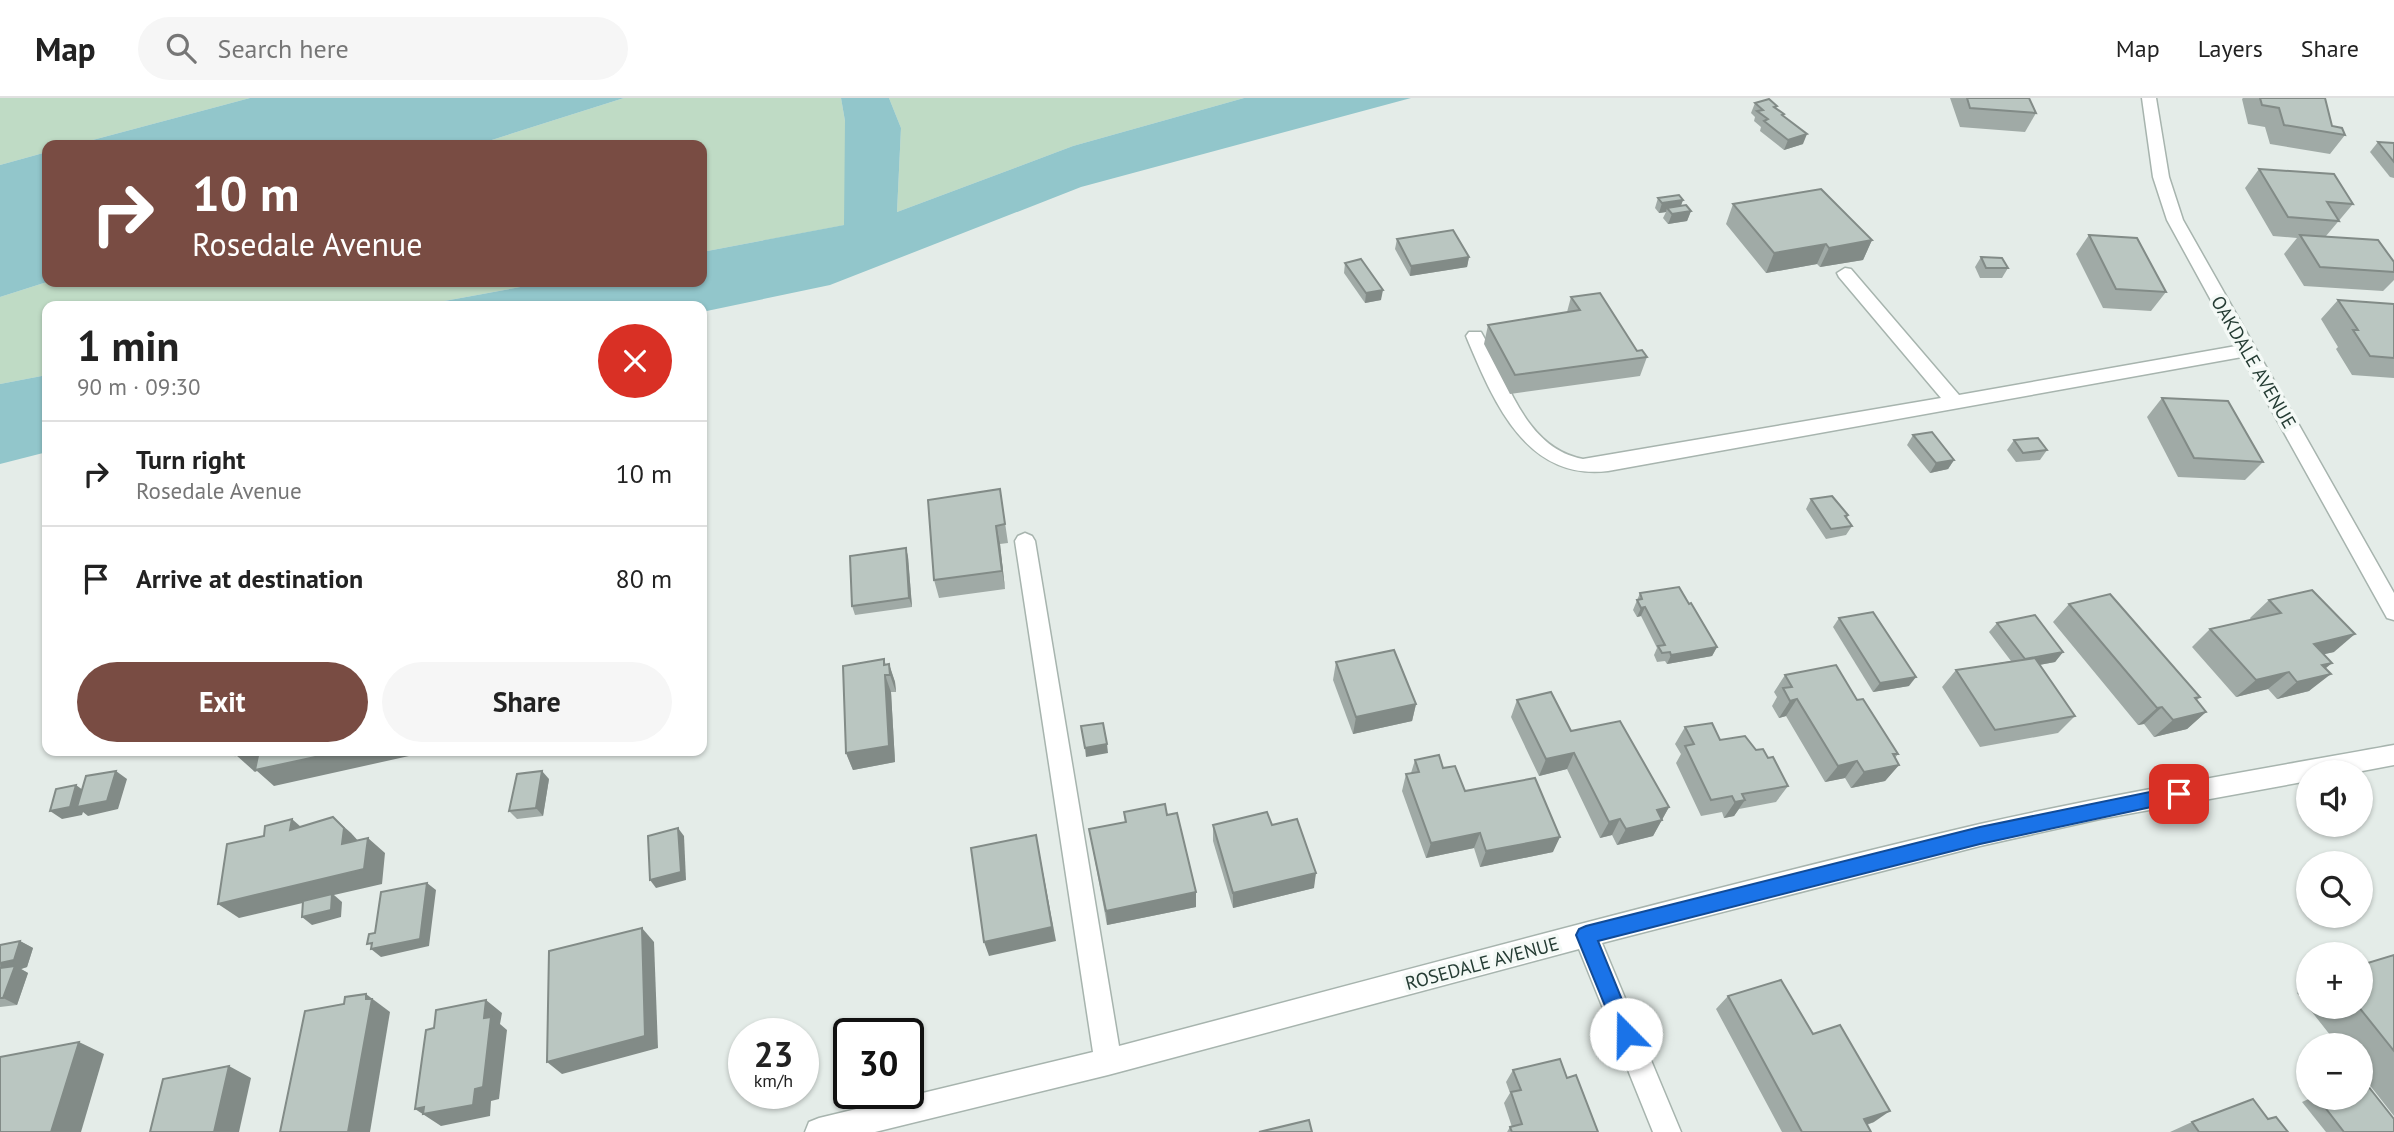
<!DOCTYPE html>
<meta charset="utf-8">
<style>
body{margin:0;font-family:"PT Sans",sans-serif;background:#f6f6f6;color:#222;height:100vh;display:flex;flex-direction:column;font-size:26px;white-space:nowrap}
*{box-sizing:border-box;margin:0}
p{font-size:23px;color:#767676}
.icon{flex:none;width:38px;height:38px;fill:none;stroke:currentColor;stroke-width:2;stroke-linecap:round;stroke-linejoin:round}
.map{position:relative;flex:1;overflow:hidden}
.side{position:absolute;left:42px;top:203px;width:665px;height:455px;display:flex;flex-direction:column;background:#fff;border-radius:14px;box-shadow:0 2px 5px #0004}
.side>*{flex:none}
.top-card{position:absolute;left:42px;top:42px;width:665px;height:147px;border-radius:14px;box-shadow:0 2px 5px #0004;background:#794c43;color:#fff;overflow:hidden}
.buttons{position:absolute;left:2296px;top:662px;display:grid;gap:14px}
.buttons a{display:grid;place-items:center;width:77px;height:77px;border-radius:50%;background:#fff;box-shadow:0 2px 5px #0004;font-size:35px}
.speed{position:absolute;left:728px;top:920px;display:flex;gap:14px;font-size:35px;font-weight:700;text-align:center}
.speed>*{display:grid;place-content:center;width:91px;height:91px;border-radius:50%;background:#fff;box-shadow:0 2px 5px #0004;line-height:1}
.speed small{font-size:18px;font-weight:400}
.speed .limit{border:4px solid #111;border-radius:10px;background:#fff;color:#111}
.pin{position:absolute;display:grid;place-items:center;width:60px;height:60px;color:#fff;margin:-30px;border-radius:14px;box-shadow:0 4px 10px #0006}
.me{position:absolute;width:77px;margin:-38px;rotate:338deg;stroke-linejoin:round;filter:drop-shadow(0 0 5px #0008)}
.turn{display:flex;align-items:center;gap:24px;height:147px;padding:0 35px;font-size:32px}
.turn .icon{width:91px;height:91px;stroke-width:2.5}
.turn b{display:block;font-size:49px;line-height:60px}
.round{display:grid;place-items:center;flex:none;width:74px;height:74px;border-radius:37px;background:#f6f6f6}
.headline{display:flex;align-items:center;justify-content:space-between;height:119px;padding:0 35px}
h1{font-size:42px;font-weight:700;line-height:52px}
.primary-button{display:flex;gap:14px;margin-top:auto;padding:14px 35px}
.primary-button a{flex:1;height:80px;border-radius:42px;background:#794c43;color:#fff;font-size:28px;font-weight:700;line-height:80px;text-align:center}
.primary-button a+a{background:#f6f6f6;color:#222}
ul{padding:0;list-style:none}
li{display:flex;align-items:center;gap:21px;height:105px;padding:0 35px;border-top:2px solid #e0e0e0}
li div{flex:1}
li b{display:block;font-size:26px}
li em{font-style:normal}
header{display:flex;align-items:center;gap:42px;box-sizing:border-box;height:98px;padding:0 35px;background:#fff;border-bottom:2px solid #e0e0e0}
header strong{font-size:33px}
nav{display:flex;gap:38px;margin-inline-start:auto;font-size:24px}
.search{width:490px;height:63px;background:#f6f6f6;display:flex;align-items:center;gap:18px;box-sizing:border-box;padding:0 24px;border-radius:38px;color:#767676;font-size:26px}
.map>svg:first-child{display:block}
</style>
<header>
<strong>Map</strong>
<div class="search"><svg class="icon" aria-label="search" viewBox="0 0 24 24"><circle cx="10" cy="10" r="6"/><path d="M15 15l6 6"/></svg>Search here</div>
<nav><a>Map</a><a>Layers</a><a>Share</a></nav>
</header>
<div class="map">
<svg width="2394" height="1034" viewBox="0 0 2394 1034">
<rect width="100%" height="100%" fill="#e4ece8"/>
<g fill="#bfdbc5">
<path d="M0 0H250L74 47H47V54L0 67Z"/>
<path d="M624 0H841L845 23V127L702 154V47H476Z"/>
<path d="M889 0H1244L1073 48 897 114 901 30Z"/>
<path d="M47 184H548L417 208H47V277L0 286V199Z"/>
</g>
<g fill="#92c6cb">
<path d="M250 0H624L476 47H74Z"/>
<path d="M841 0H889L901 30 897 114 1073 48 1244 0H1411L1081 89 830 187 702 214V208H417L548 184H702V154L844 127 845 23Z"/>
<path d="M47 54V184L0 199V67Z"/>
<path d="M47 277V354L0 366V286Z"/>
</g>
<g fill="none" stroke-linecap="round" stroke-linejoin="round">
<g stroke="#a7b4ae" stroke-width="3">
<g id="minor">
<path d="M2142 0H2156L2169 79 2183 122 2394 495V522L2387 520 2242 259 1608 373C1525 383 1493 302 1466 238L1469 234H1481C1507 278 1523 350 1583 361L1941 300 1839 179 1837 175 1845 170 1851 171 1959 297 2236 248 2167 122 2153 79Z"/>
<path d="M1025 435 1032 438 1035 443 1119 948C1405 873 1691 794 1980 726 2117 695 2256 672 2394 647V667L2357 674H2308V683L2100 721 1980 748 1602 845 1681 1034H1653L1579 851 1108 977 875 1034H805L809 1024 819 1020 1093 954 1015 443 1018 438Z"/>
</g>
</g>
<use href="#minor" fill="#fff" fill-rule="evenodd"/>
</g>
<g fill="#a0aaa6">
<path d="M1950 0H2029L2036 15 2025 34 1960 29Z"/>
<path d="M2243 0H2325L2332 28 2345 37 2330 56 2270 46 2265 29 2248 26 2242 1Z"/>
<path d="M1755 5 1776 11 1783 18 1803 46 1784 52 1760 33 1761 29 1754 23 1755 19 1751 15Z"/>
<path d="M2378 44 2394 45V80L2390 79 2370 54Z"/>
<path d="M2259 71 2353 106 2326 138 2394 164V182L2383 193 2304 188 2284 156 2297 140 2273 138 2245 90Z"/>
<path d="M1658 100 1683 102 1681 108 1691 113 1687 123 1668 126 1663 120 1666 114 1659 115 1655 110Z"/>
<path d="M1733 106 1872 142 1863 162 1820 169 1817 166 1766 175 1726 126Z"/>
<path d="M2089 137 2166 194 2151 213 2103 210 2076 156Z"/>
<path d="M1397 141 1469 159 1467 169 1410 178 1395 151Z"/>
<path d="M1981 159 2008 170 2002 180H1980L1975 169Z"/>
<path d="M1345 165 1381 202 1365 205 1344 175Z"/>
<path d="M1571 199 1637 253 1647 259 1640 278 1510 296 1484 246 1488 227 1567 214Z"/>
<path d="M2338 202 2394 206V280L2352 277 2336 251 2338 249 2321 221Z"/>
<path d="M2162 300 2263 364 2245 382 2178 379 2147 319Z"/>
<path d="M1913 337 1954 362 1948 371 1930 375 1907 347Z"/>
<path d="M2014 342 2047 352 2040 362 2016 364 2007 352Z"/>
<path d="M1000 391 1008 445 1000 446 1005 491 939 500 934 482Z"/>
<path d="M1811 401 1848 417 1847 420 1852 428 1846 437 1826 441 1806 411Z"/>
<path d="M906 450 908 459 912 509 855 517 852 508Z"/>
<path d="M1640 495 1689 506 1717 549 1712 558 1667 566 1665 563 1657 564 1654 557 1657 550 1641 518 1637 519 1633 512Z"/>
<path d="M2269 502 2334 554 2324 556 2332 565 2325 570 2309 593 2277 601 2268 591 2236 599 2192 549 2210 531 2251 522 2250 520Z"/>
<path d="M2069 506 2200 599 2197 602 2206 614 2187 631 2154 639 2144 626 2138 627 2053 524Z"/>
<path d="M1839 520 1909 588 1873 594 1833 529Z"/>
<path d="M1997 525 2063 554 2055 564 2039 567 2075 618 2058 635 1980 649 1942 589 1956 572 2011 563 1989 534Z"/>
<path d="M884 561 886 567 889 566 895 584 896 594H891L895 664 853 672 846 655Z"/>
<path d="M1336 564 1416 606 1412 623 1353 636 1333 582Z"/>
<path d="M1785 577 1857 602 1898 656 1895 660 1899 667 1885 683 1851 690 1845 680 1825 684 1786 618 1779 620 1772 608 1777 599 1774 594Z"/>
<path d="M1517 602 1571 633 1669 709 1653 738 1617 747 1612 737 1600 740 1567 671 1539 678 1511 619Z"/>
<path d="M1685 629 1720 642 1756 652 1768 660 1788 688 1776 704 1739 711 1734 718 1724 720 1722 714 1701 718 1676 665 1681 656 1675 646Z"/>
<path d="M1415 662 1443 670 1465 693 1553 754 1480 769 1474 750 1426 760 1402 693 1406 676 1411 675Z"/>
<path d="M549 681 543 718 517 721 509 713Z"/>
<path d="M1124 714 1167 717 1196 809 1107 827 1089 731 1125 724Z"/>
<path d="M1213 727H1272L1314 790 1233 810 1213 743Z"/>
<path d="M20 843 33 850 27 869 21 871 28 875 17 907 0 909V847Z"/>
<path d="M2394 857V1018L2361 976V947H2338L2297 895 2308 889V908H2361Z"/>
<path d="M1728 898 1813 936 1874 1024 1867 1027 1871 1034H1782L1716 911Z"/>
<path d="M1513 972 1567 980 1598 1034H1507L1510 1029H1512L1504 1005 1510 995 1506 984Z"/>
<path d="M2313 999H2361L2394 1034H2326L2302 1004Z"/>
<path d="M2268 1021 2288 1034H2170L2192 1024Z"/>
</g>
<g fill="#828b87">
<path d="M1807 36 1803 46 1784 52 1788 42Z"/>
<path d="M1683 102 1679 112 1667 110 1666 114 1659 115 1662 105Z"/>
<path d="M1691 113 1687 123 1668 126 1672 116Z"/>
<path d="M1872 142 1863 162 1820 169 1829 150Z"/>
<path d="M1826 146 1817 166 1766 175 1774 155Z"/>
<path d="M1469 159 1467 169 1410 178 1411 168Z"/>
<path d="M1383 192 1381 202 1365 205 1366 195Z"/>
<path d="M1954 362 1948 371 1930 375 1936 365Z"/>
<path d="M996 428 1000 446 1005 491 1002 473Z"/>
<path d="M906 450 908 459 912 509 909 500Z"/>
<path d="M1645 509 1641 518 1637 519 1641 510Z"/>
<path d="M2355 536 2334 554 2294 563 2314 546Z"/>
<path d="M1717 549 1712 558 1667 566 1671 557Z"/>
<path d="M2063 554 2055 564 2017 571 2025 562Z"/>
<path d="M2332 565 2314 580 2331 576 2309 593 2277 601 2297 584 2322 567Z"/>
<path d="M889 566 895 584 896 594 890 577Z"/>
<path d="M2289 574 2268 591 2236 599 2256 582Z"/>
<path d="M885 577 891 594 895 664 853 672 846 655Z"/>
<path d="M1916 579 1909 588 1873 594 1880 585Z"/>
<path d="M1797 601 1786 618 1779 620 1790 603Z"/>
<path d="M1416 606 1412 623 1353 636 1356 619Z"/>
<path d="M2162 609 2144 626 2138 627 2157 610Z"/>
<path d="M2206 614 2187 631 2154 639 2173 622Z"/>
<path d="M1107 646 1108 655 1086 659 1085 650Z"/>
<path d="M259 653H410L409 658 274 688 257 673 255 674 236 657Z"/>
<path d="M1574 655 1567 671 1539 678 1546 661Z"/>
<path d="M1857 663 1845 680 1825 684 1838 668Z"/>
<path d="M1899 667 1885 683 1851 690 1864 674Z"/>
<path d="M116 673 127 681 118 711 88 718 83 714 82 717 62 721 50 713 76 687 87 695Z"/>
<path d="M542 673 549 681 543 718 536 710Z"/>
<path d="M1745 702 1734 718 1724 720 1735 704Z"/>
<path d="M1669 709 1653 738 1617 747 1626 731 1657 712Z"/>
<path d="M333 719 351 735 361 746H342Z"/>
<path d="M292 721 310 737 290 732Z"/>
<path d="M1620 721 1612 737 1600 740 1609 724Z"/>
<path d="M678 730 684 738 686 782 656 790 650 782Z"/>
<path d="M1480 735 1474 750 1426 760 1431 745Z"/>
<path d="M1560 739 1553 754 1480 769 1486 753Z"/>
<path d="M368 740 385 755 382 786 334 797 342 804 341 819 312 827 302 819 332 798 239 820 218 806Z"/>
<path d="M1039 753 1056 843 989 858 984 844Z"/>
<path d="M1316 775 1314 790 1233 810V795Z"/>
<path d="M427 785 436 792 429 848 381 859 371 851Z"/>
<path d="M1196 794V809L1107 827 1106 813Z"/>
<path d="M642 830 654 844 658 950 562 976 547 964Z"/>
<path d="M20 843 33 850 27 869 21 871 28 875 17 907 3 900 0 865Z"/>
<path d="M366 896 390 914 370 1034H348Z"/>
<path d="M486 902 502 915 500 926 507 932 499 1001 491 1003 490 1018 441 1028 415 1011 484 920Z"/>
<path d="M79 944 104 956 81 1034H51Z"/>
<path d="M229 968 251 980 239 1034H214Z"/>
<path d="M1890 1013 1874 1024 1848 1032 1864 1021Z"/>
</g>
<g fill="#bac6c1" stroke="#828b87" stroke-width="2">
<path d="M1967 0H2029L2036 15 1970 10Z"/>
<path d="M2260 0H2325L2332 28 2342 30 2345 37 2284 27 2279 10 2262 7Z"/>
<path d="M1769 1 1777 8 1774 9 1784 16 1782 17 1807 36 1788 42 1764 23 1768 21 1757 13 1763 12 1755 5Z"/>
<path d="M2378 44 2394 45V64Z"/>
<path d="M2259 71 2334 76 2353 106 2327 104 2339 123 2288 119Z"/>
<path d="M1821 91 1872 142 1829 150 1826 146 1774 155 1733 106Z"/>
<path d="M1679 97 1683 102 1662 105 1658 100Z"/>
<path d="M1686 107 1691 113 1672 116 1667 110Z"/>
<path d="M1453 132 1469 159 1411 168 1397 141Z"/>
<path d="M2089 137 2137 140 2166 194 2116 191Z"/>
<path d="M2300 137 2378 142 2394 164V174L2320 169Z"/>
<path d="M1981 159 2002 160 2008 170H1986Z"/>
<path d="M1361 161 1383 192 1366 195 1345 165Z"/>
<path d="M1600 195 1637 253 1642 252 1647 259 1515 277 1488 227 1580 212 1571 199Z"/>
<path d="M2338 202 2394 206V260L2370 258 2353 232H2358Z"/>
<path d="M2162 300 2228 303 2263 364 2194 360Z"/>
<path d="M1932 334 1954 362 1936 365 1913 337Z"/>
<path d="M2038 340 2047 352 2023 355 2014 342Z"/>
<path d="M1000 391 1005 426 996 428 1002 473 934 482 928 402Z"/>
<path d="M1832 398 1848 417 1845 418 1852 428 1831 431 1811 401Z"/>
<path d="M906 450 909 500 852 508 850 458Z"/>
<path d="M1679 489 1689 506 1691 505 1717 549 1671 557 1670 554 1662 555 1658 548 1665 547 1645 509 1641 510 1637 502 1642 501 1640 495Z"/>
<path d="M2312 492 2355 536 2314 546 2332 565 2322 567 2331 576 2297 584 2289 574 2256 582 2210 531 2281 515 2269 502Z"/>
<path d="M2110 496 2200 599 2195 600 2206 614 2173 622 2162 609 2157 610 2069 506Z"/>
<path d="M1873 514 1916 579 1880 585 1839 520Z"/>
<path d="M2035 517 2063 554 2025 561 1997 525Z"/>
<path d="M1394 552 1416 606 1356 619 1336 564Z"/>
<path d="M2035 560 2075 618 1995 632 1956 572Z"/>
<path d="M884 561V567L889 566 890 577H885L889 648 846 655 843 568Z"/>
<path d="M1836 567 1857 602 1863 601 1898 656H1893L1899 667 1864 674 1857 663 1838 668 1797 601 1790 603 1783 590 1792 589 1785 577Z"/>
<path d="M1551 594 1571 633 1620 623 1669 709 1657 712 1662 722 1626 731 1620 721 1609 724 1574 655 1546 661 1517 602Z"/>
<path d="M1103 625 1107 646 1085 650 1081 628Z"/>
<path d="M1712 625 1720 642 1745 638 1756 652 1763 651 1768 660 1773 659 1788 688 1742 696 1745 702 1735 704 1732 698 1711 702 1685 648 1694 646 1685 629Z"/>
<path d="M237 653H258L236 657Z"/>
<path d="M259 653H343L255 672Z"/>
<path d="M1439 657 1443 670 1455 668 1465 693 1535 680 1560 739 1486 753 1480 735 1431 745 1406 676 1419 674 1415 662Z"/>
<path d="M116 673 107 703 77 709 86 678Z"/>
<path d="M542 673 536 710 509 713 517 676Z"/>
<path d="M76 687 70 709 50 713 56 691Z"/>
<path d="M1165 706 1167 717 1177 715 1196 794 1106 813 1089 731 1126 724 1124 714Z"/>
<path d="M1267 714 1272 727 1297 721 1316 775 1233 795 1213 727Z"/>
<path d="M333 719 344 730 342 746 368 740 364 771 218 806 227 746 264 738 265 728 292 721 290 732Z"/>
<path d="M678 730 681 774 650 782 648 738Z"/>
<path d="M1036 737 1052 829 984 844 971 750Z"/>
<path d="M427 785 420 841 371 851 372 845 367 846 369 836 375 835 381 794Z"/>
<path d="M332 796 331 812 302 819 303 803Z"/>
<path d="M642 830 645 938 547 964 549 853Z"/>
<path d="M20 843 14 862 0 865V847Z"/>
<path d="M2394 857V953L2358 908H2361V867Z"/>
<path d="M15 868 3 900H0V870Z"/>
<path d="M1781 882 1813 936 1840 927 1890 1013 1864 1021 1871 1034H1802L1728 898Z"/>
<path d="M366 896V901H372L348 1034H280L305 913 344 906 345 899Z"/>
<path d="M486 902 484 920 491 919 483 989 475 991 473 1007 423 1016 424 1009 415 1011 426 932 434 930 436 912Z"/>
<path d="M79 944 51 1034H0V959Z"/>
<path d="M1560 961 1567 980 1576 977 1598 1034H1512L1510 1029 1522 1026 1511 994 1521 992 1513 972Z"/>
<path d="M229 968 214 1034H150L163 981Z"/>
<path d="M2364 983 2394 1021V1034H2344L2317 999H2361V984Z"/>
<path d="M2253 1001 2268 1021 2276 1019 2288 1034H2199L2192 1024Z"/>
<path d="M1309 1022 1312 1034H1259Z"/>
</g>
<path fill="#1a73e8" stroke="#114b97" stroke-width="2" d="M2179 688 2185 690 2188 696 2185 701 2179 703 1980 746 1598 843 1636 936 1633 942 1626 945 1619 942 1576 837 1579 831 1586 828 1980 729Z"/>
<g text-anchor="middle" stroke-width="7" stroke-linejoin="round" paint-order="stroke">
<g font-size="19" fill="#253c34" stroke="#f4f9f6">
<text transform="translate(2254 264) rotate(60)" y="7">OAKDALE AVENUE</text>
<text transform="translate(1482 865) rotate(-15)" y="7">ROSEDALE AVENUE</text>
</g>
</g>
</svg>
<div class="buttons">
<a><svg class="icon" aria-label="sound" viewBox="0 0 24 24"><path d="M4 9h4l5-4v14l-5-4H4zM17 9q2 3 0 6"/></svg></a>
<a><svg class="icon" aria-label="search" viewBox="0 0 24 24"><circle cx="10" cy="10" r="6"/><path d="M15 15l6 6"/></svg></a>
<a>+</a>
<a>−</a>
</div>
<div class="speed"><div>23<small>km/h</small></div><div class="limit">30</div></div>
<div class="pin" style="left:2179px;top:696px;background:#d93025"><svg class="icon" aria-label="arrive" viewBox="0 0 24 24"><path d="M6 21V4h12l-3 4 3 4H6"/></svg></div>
<svg class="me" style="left:1626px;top:936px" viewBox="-20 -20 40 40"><circle r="19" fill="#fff"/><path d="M0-13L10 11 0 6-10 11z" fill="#1a73e8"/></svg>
<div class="top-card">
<div class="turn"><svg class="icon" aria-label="right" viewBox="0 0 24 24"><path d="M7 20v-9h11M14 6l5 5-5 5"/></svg><div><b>10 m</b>Rosedale Avenue</div></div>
</div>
<section class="side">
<div class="headline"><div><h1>1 min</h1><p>90 m · 09:30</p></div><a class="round" style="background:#d93025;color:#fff"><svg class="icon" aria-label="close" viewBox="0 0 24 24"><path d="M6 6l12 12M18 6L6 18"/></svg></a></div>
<ul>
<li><svg class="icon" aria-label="right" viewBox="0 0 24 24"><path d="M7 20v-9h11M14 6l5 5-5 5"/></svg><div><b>Turn right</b><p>Rosedale Avenue</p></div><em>10 m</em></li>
<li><svg class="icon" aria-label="arrive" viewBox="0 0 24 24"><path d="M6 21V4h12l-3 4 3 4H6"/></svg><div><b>Arrive at destination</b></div><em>80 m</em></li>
</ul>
<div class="primary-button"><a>Exit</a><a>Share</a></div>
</section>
</div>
